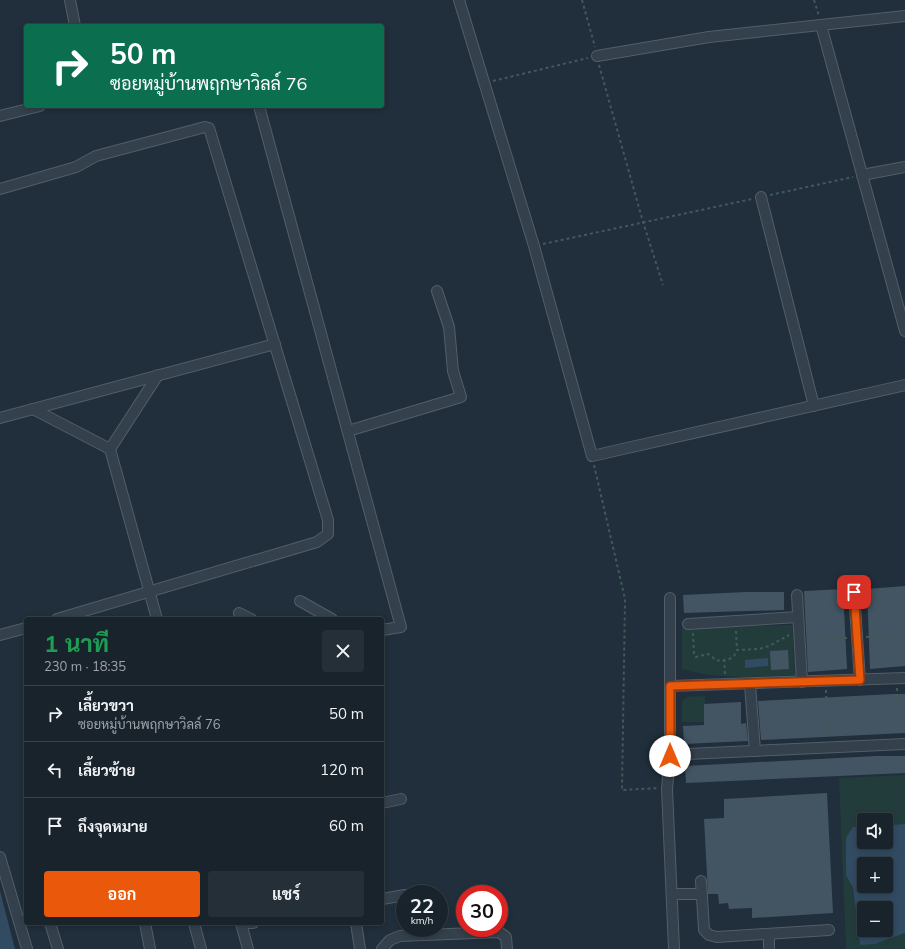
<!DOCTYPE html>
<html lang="th">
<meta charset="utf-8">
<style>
body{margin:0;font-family:Mulish,Sarabun,sans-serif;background:#252f38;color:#f1f3f6;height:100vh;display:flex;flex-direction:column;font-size:15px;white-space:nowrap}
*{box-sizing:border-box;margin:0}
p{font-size:13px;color:#9fa4a9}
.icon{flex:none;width:22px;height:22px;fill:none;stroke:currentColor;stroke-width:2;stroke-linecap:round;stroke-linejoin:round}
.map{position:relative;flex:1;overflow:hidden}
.panel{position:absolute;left:24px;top:617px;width:360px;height:308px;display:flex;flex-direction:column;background:#18232c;border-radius:4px;box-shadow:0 2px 6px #0003,0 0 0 1px #364048}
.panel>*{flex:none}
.hud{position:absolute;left:24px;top:24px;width:360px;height:84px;border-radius:4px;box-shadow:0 2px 6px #0003,0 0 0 1px #364048;background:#0b6e4f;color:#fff;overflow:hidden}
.buttons{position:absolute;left:857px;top:813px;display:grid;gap:8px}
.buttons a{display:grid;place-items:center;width:36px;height:36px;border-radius:4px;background:#18232c;box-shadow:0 2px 6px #0003,0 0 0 1px #364048;font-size:20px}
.speed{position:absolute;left:396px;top:885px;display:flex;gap:8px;font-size:20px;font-weight:700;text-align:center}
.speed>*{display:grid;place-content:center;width:52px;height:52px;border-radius:50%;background:#18232c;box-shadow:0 2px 6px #0003,0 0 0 1px #364048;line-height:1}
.speed small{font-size:10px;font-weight:400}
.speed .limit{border:6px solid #d22;background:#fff;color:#111}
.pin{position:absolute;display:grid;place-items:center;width:34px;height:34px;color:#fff;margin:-17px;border-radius:8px;box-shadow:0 2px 6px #0006}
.me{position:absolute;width:44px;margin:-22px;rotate:0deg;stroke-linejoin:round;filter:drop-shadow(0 0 3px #0008)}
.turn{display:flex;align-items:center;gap:14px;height:84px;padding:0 20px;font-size:18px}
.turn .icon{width:52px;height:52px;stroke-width:2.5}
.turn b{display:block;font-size:28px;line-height:34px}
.round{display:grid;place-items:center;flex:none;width:42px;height:42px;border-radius:4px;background:#252f38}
.overview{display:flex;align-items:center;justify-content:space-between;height:68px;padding:0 20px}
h1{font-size:24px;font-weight:700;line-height:30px;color:#1e9e55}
.primary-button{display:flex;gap:8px;margin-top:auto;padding:8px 20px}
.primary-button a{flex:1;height:46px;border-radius:4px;background:#ea580c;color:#fff;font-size:16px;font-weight:700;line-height:46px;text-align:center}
.primary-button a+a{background:#252f38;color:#f1f3f6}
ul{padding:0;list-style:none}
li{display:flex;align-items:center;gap:12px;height:56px;padding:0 20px;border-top:1px solid #364048}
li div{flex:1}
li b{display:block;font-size:15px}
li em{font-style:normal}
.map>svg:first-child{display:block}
</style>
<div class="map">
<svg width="905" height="949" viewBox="0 0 905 949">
<rect width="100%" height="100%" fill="#202f3b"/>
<g fill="#223c3c">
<path d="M792 625 795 675C758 677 718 680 682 669V628Z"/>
<path d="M705 696V722H682V701L687 697Z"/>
<path d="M905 775V824L886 825V820H864V827H853L846 875 853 888 860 944H875L905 933V949H846L839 778Z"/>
</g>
<g fill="#314b62" fill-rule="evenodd">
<path d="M768 658V666L745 668V660Z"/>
<path d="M905 824V933L875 944 860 945 853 888 846 875V838L853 827H864V842H886V825ZM864 864H886V886H864ZM864 908H886V930H864Z"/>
<path d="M0 891 15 949H0Z"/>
</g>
<g fill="#435563">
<path d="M905 586V666L870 669 867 589Z"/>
<path d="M843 589 847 669 808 672 804 591Z"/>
<path d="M746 592H784V610L684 613 683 595Z"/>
<path d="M788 650 789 669 771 670 770 651Z"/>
<path d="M893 694H905V733L761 740 758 701Z"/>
<path d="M741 702V724L746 723 748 741 684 744 683 726 704 725V704Z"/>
<path d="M876 756H905V773L686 783 685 766Z"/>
<path d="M827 793 833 913 752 918V908L729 909 728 903 719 904 718 894H708L704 819 724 818V799Z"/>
</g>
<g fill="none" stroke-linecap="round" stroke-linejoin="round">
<g stroke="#525e69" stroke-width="12">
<g id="minor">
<path d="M70 0 75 26"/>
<path d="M459 0 534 246 592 456 905 385"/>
<path d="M821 25 905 331"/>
<path d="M597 56 709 37 905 16"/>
<path d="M259 106 401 627 382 630"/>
<path d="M0 116 40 106"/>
<path d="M862 175 905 167"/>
<path d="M0 189 76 167 96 156 205 127 209 128 328 520V534L317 542 57 619"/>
<path d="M761 197 814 406"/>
<path d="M33 409 110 449 157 619"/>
<path d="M0 418 275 344"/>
<path d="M348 431 461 397 453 371 449 327 437 291"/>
<path d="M110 449 158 375"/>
<path d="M854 592 860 680"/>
<path d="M797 595 802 682"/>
<path d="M670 598V756L667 789 674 949"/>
<path d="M300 601 332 619"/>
<path d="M239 613 251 619"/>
<path d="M688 624 798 617"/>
<path d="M0 635 26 628"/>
<path d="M750 684 755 751"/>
<path d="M670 686 905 678"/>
<path d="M687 754 905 744"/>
<path d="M382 803 401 799"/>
<path d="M0 857 27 949"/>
<path d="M701 881 704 930 709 935 717 937 829 930"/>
<path d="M672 894H702"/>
<path d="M382 899 405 895"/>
<path d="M50 923 58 949"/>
<path d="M145 923 150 949"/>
<path d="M194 923 201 949"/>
<path d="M241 923 248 949"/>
<path d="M247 923H253"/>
<path d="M356 923 360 949"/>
<path d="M769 934V949"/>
<path d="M382 949 390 940 400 936 499 932 506 937 507 949"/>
</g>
</g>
<g stroke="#405959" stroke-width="2" stroke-dasharray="3 3" stroke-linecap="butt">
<path d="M582 0 595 47"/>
<path d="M814 0 819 16"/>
<path d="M599 65 643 222 663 285"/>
<path d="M493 81 588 58"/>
<path d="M770 195 853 177"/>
<path d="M543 244 752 199"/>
<path d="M594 465 625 599 622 790 659 788"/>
<path d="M736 631 737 650"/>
<path d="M693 633 694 655 696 657 708 654C711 655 714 659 716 660 725 663 735 658 737 650L759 649 769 646 789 635"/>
<path d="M866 637 905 635"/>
<path d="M808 639 848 638"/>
<path d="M724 659 725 674"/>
<path d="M897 688 899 735"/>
<path d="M826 690 828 738"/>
</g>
<use href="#minor" stroke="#34404b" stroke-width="10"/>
</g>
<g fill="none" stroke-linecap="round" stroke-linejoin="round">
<g stroke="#983908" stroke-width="10">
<path id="route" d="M670 756V686L860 680 854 592"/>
</g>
<use href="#route" stroke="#ea580c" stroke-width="7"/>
</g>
</svg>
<div class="buttons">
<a><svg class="icon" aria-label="sound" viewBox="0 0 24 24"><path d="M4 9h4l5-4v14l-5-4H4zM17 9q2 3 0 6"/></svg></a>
<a>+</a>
<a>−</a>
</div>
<div class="speed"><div>22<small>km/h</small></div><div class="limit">30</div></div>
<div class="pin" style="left:854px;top:592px;background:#d93025"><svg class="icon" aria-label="arrive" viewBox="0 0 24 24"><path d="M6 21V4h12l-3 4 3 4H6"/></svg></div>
<svg class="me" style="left:670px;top:756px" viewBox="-20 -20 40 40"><circle r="19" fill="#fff"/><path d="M0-13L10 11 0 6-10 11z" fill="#ea580c"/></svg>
<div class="hud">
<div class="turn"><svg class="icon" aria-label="right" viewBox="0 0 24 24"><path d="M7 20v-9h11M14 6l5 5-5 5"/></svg><div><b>50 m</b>ซอยหมู่บ้านพฤกษาวิลล์ 76</div></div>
</div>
<section class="panel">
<div class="overview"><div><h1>1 นาที</h1><p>230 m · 18:35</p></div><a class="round"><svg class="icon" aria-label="close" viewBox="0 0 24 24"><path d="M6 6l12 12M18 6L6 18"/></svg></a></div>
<ul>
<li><svg class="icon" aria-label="right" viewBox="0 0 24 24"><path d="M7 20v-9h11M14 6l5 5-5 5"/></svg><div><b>เลี้ยวขวา</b><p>ซอยหมู่บ้านพฤกษาวิลล์ 76</p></div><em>50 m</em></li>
<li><svg class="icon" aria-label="left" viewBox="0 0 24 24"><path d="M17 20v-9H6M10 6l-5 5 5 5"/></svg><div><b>เลี้ยวซ้าย</b></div><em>120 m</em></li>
<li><svg class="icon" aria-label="arrive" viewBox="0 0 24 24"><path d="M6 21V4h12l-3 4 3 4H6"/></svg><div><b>ถึงจุดหมาย</b></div><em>60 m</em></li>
</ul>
<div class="primary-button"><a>ออก</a><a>แชร์</a></div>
</section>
</div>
